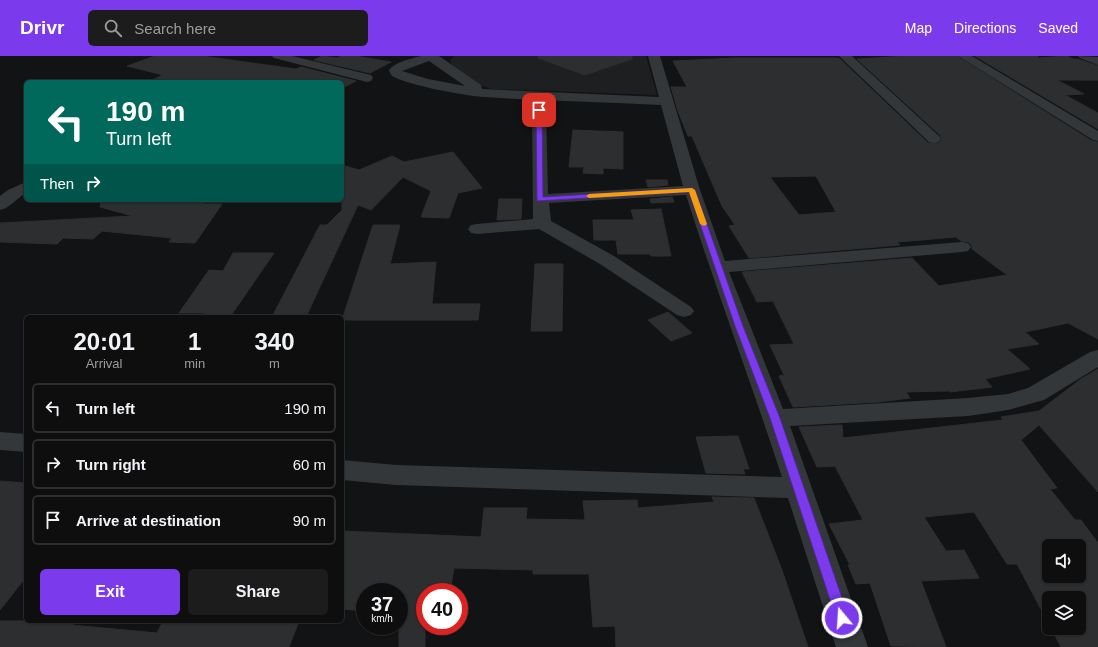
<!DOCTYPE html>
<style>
body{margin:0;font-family:Helvetica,sans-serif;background:#1c1c1d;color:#f1f3f6;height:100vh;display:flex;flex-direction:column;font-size:15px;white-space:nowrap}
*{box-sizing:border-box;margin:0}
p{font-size:13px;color:#9b9c9e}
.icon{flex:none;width:22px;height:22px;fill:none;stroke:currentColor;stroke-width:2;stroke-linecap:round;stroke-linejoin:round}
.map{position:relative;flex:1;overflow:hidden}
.side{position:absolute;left:24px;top:259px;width:320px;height:308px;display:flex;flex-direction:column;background:#0e0e0f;border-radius:6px;box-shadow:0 1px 3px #0004,0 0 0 1px #2e2e2f}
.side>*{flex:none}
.hud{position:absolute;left:24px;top:24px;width:320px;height:122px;border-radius:6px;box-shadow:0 1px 3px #0004,0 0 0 1px #2e2e2f;background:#00695c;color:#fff;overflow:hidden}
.tools{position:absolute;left:1042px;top:483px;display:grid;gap:8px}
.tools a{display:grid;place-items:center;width:44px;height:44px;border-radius:6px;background:#0e0e0f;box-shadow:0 1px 3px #0004,0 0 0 1px #2e2e2f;font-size:20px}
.speed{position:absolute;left:356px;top:527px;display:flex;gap:8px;font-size:20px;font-weight:700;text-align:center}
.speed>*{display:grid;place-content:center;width:52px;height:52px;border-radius:50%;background:#0e0e0f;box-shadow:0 1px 3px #0004,0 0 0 1px #2e2e2f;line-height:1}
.speed small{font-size:10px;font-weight:400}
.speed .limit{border:6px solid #d22;background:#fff;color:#111}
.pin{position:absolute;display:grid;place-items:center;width:34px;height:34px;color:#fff;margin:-17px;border-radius:8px;box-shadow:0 2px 6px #0006}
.me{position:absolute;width:44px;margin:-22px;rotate:342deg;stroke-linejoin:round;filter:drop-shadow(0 0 3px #0008)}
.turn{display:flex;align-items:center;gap:14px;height:84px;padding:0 16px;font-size:18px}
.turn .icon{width:52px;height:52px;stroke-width:2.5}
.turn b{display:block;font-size:28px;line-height:34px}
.then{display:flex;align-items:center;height:38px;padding:0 16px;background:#0003;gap:8px;font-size:15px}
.eta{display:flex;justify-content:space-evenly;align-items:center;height:68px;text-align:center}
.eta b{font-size:24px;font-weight:800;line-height:28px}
.action{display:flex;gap:8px;margin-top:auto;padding:8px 16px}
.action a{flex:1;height:46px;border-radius:6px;background:#7c3aed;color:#fff;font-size:16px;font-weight:800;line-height:46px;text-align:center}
.action a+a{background:#1c1c1d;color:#f1f3f6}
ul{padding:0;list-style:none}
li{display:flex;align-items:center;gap:12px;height:50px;margin:0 8px 6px;padding:0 8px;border:2px solid #2e2e2f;border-radius:6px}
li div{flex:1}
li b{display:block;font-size:15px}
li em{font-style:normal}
header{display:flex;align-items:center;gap:24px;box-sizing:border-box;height:56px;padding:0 20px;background:#7c3aed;color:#fff}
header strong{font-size:19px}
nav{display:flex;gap:22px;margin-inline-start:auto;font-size:14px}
.search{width:280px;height:36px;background:#1c1c1d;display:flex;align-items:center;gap:10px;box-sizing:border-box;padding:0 14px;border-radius:6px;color:#9b9c9e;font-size:15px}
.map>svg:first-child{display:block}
</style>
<header>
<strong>Drivr</strong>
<div class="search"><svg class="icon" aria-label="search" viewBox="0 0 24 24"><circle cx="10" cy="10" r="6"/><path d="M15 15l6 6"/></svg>Search here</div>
<nav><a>Map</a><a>Directions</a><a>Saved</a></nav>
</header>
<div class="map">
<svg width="1098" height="591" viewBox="0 0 1098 591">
<rect width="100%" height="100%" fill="#121314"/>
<path fill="#1e1f21" d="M454 0H646L657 39 491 33 480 29 453 12 450 5Z"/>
<g fill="#2d2e30" stroke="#2c2e30" fill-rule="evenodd">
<path d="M155 0H202L296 13 301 11 356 25 342 32V26H148L163 19 127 10Z"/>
<path d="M322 0 337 2 341 0H356L391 6 370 17 314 4Z"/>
<path d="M538 0H632V3L585 19 538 2Z"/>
<path d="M907 0H957L1092 85 1098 86V283L1068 267 1025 276 1039 288 1007 293 1030 313 985 323 992 331 950 336 949 335 906 336 910 342 878 346 793 351 779 320 784 319 770 289 794 288 773 245 757 246 742 216 912 202 939 230 1007 219 972 193V190L969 186 961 185 956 181 897 186 900 189 749 202 729 170 735 169 722 150 692 80H688L678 55 671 31H687L673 5 736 2H836L840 3 928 87H939L942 84 940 79 857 3ZM816 120 836 156 799 159 770 121Z"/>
<path d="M975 0H1038V2L1067 0 1073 3H1078L1098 10V24H1057L1084 38 1065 39 1098 57V73Z"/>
<path d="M573 74 623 76V113L603 112V118L583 117 584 111H569Z"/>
<path d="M453 96 482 132 458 137 449 162 421 161 431 135 403 121 371 154 358 149 306 261H272L320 169H327L342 154V109L359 114 392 100 404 106Z"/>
<path d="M646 124H667L668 129 648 131Z"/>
<path d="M672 141 674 146 651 147 650 143Z"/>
<path d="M499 143H522L521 163 497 164Z"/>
<path d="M101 144H206L203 148H222L195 187 169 186 172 182 102 175 93 183 63 182 57 188 0 186V167L133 160 100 151Z"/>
<path d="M661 153 671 200H651L650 198H618L616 184H594L593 164H634L631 154Z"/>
<path d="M373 169H400L390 208 436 206 432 248H480L478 264H342Z"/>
<path d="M233 197H274L230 261H203L205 257H179L209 214 223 215Z"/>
<path d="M535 208H563L562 275H531Z"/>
<path d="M668 256 692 277 671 285 648 264Z"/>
<path d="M1098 313V436L1039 369 1021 384 1057 432 1050 433 1075 464H1081L1098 487V591H1061L1051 572H1079V542H1049V568L1017 508H1007L974 456 924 461 946 495 964 494 979 522 921 525 946 591 891 590 870 527 856 528 848 509H850L829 468 863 464 835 410 817 411 799 371 842 369 843 382 1003 364 1001 361 1039 355 1081 323ZM1049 490H1079V520H1049Z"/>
<path d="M738 380 749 413H743L745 418 706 417 696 381Z"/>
<path d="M0 425 26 427V521L0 554Z"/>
<path d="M712 441 754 442 782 514 808 591H616L615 570 593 571 589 518H533V514L454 512 450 536H425V591H399V536H365V555L342 553V475L481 481 484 452H527L526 463 585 464 583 445 637 444 638 452 714 446Z"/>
<path d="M0 565H50L73 568 72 569 157 577 163 565H299L289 591H0Z"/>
</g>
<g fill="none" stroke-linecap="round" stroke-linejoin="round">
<g fill="#333739" fill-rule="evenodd">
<path d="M272 0H292L371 19 373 22 371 25 367 26 274 2Z"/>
<path d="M421 0H439L481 29 482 33 659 41 648 0H660L700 134 725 205 962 186 968 187 971 191 968 195 962 196 729 216 783 353 968 342 1008 338 1028 332 1090 296 1098 294V311L1044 344 1008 354 968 360 790 370 868 591H836L788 442 396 429 342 424V404L396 409 782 421C751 326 716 234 686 139L549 147 551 165 614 200 691 251 694 255 691 259 684 261 677 259 600 208 539 173 477 178 471 177 468 173 471 169 477 168 533 163 532 54 534 51H544L546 54 548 138 683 130 661 49C602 46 543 45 484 41 466 40 408 29 394 21 391 20 390 17 389 14 396 5 411 3 421 0ZM429 5 465 30 428 23 402 15Z"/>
<path d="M839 0H852L939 80 941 83 939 86 934 87 929 86Z"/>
<path d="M958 0H972L1098 75V85L1093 84Z"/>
<path d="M1078 0 1098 1V9L1080 2Z"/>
<path d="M26 126V137C17 142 10 152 0 154V140L8 134Z"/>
<path d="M0 376 26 378V396L0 394Z"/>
</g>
</g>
<path fill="#7c3aed" stroke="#51269a" d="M539 52 542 54 543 141 692 132 695 134 743 270 780 362 849 562 847 566 842 568 838 566 836 562 770 362 735 270 689 136 537 145 536 54Z"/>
<path fill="#f59e0b" d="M692 132 695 134 707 168 706 169 704 170 700 168 689 136 589 142 586 140 589 138Z"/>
</svg>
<div class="tools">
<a><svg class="icon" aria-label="sound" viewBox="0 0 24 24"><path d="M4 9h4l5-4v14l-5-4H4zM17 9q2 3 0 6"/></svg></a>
<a><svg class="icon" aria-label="layers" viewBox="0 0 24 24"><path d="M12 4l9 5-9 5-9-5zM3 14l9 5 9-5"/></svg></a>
</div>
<div class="speed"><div>37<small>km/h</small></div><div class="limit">40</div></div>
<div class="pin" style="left:539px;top:54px;background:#d93025"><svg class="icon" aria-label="arrive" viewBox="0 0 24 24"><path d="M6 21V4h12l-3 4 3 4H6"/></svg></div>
<svg class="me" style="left:842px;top:562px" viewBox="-20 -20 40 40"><circle r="17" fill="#7c3aed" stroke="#fff" stroke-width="3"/><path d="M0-11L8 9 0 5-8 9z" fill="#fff"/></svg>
<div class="hud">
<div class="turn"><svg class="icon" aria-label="left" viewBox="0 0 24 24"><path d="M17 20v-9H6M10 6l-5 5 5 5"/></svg><div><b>190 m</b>Turn left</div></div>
<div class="then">Then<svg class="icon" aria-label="right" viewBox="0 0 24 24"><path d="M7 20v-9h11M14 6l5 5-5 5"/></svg></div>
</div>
<section class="side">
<div class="eta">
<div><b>20:01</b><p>Arrival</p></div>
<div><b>1</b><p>min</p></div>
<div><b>340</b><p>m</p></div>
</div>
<ul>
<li><svg class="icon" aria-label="left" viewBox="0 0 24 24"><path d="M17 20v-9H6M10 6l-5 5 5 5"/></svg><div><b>Turn left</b></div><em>190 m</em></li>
<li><svg class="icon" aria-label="right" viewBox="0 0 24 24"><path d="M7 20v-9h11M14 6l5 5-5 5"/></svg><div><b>Turn right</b></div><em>60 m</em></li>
<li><svg class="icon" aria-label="arrive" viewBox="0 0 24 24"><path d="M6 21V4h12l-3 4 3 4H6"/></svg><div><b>Arrive at destination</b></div><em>90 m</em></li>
</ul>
<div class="action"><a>Exit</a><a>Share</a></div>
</section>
</div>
